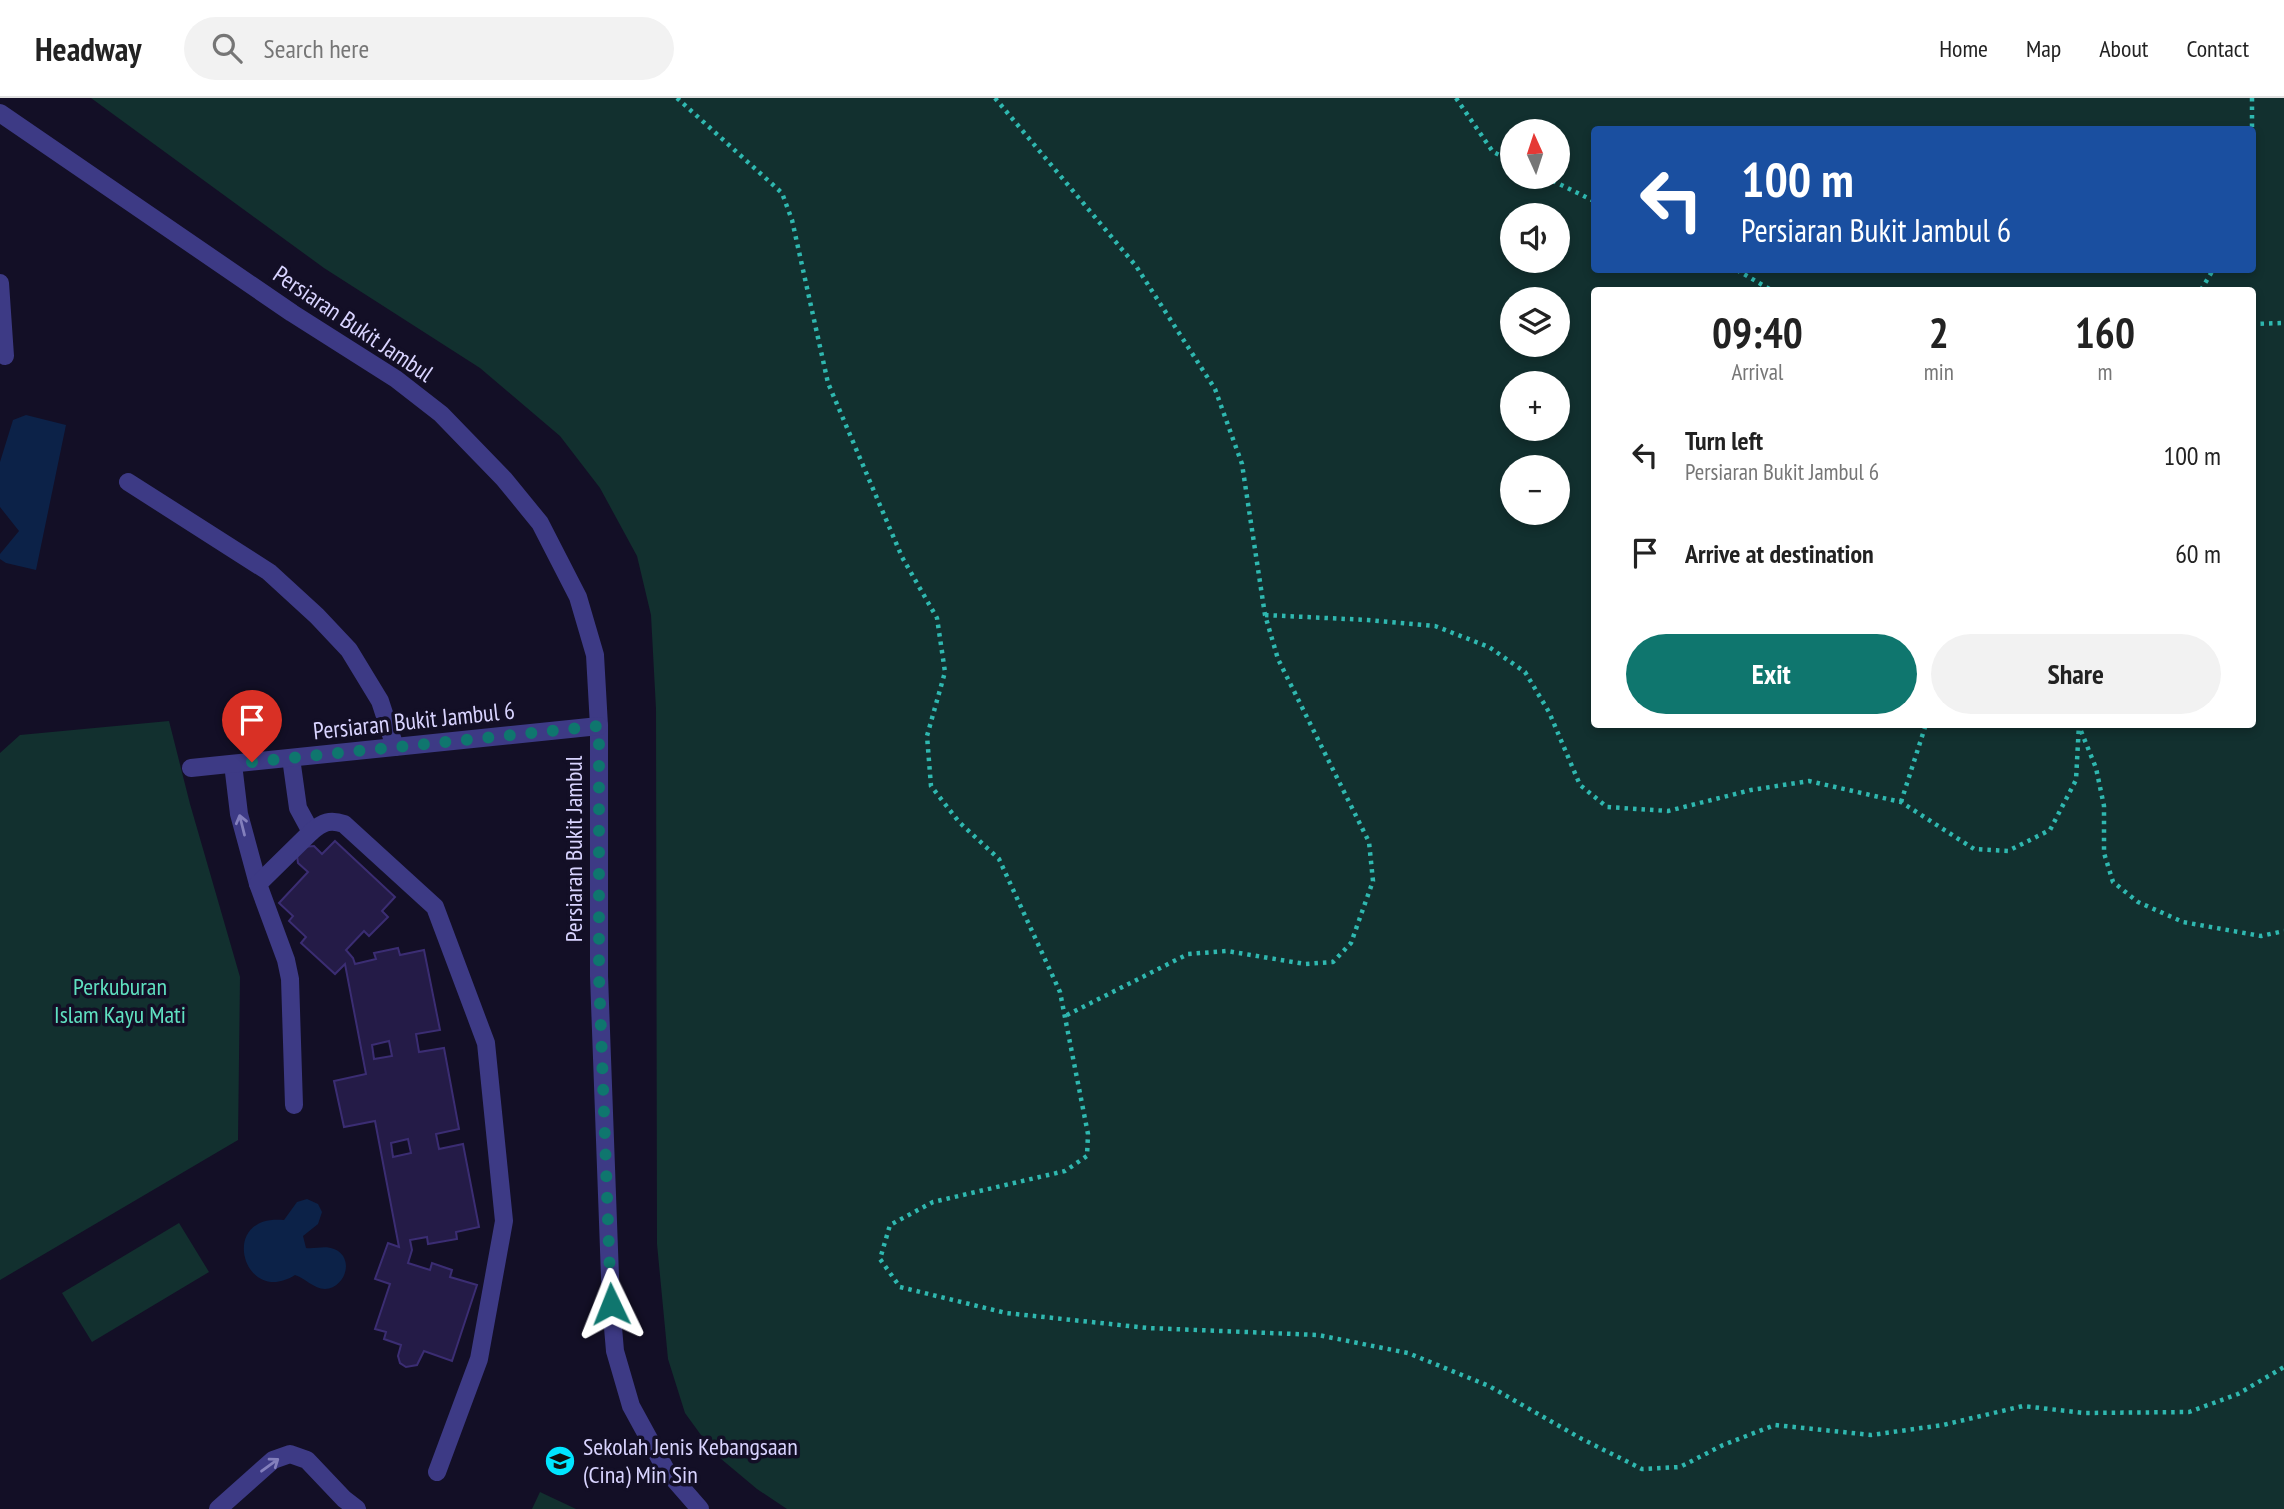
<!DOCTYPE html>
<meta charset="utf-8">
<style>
body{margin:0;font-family:"PT Sans Narrow",sans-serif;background:#f2f2f2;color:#222;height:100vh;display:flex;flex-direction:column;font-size:26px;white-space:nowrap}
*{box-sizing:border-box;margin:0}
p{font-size:23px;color:#767676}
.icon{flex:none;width:38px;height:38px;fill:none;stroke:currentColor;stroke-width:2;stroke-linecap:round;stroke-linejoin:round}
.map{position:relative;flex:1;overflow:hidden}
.drawer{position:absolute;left:1591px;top:189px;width:665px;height:441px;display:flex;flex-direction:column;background:#fff;border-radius:7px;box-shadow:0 4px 10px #0003}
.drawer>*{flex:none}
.top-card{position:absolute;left:1591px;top:28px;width:665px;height:147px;border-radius:7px;box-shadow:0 4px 10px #0003;background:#1a4fa0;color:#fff;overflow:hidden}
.needle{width:46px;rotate:357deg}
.tools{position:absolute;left:1500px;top:21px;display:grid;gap:14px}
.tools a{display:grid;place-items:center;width:70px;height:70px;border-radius:50%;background:#fff;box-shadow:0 4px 10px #0003;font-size:35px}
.pin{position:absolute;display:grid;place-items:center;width:60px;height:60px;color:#fff;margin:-72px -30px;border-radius:50% 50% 50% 0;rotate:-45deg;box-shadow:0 0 7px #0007}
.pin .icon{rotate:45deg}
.me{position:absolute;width:77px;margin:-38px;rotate:358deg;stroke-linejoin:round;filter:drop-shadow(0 0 5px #0008)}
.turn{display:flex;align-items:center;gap:24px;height:147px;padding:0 35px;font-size:32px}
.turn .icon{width:91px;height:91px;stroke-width:2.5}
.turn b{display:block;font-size:49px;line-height:60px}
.eta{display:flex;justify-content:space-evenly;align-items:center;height:119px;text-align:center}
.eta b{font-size:42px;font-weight:800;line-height:49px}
.primary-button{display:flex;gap:14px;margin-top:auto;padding:14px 35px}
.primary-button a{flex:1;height:80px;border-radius:42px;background:#0f766e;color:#fff;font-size:28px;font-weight:800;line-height:80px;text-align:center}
.primary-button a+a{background:#f2f2f2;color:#222}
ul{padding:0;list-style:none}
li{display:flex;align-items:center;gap:21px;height:98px;padding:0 35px}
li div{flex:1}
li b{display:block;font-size:26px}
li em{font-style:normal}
header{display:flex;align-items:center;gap:42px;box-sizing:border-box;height:98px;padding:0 35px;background:#fff;border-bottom:2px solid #e0e0e0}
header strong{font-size:33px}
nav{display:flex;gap:38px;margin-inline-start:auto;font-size:24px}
.search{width:490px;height:63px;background:#f2f2f2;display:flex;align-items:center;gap:18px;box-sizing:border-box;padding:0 24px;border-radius:38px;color:#767676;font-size:26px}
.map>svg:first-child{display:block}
</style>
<header>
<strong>Headway</strong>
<div class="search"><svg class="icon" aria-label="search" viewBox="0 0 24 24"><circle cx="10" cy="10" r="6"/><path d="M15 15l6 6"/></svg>Search here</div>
<nav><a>Home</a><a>Map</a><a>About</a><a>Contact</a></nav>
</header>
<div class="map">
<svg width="2284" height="1411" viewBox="0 0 2284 1411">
<rect width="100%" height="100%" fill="#130f26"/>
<g fill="#12302f" fill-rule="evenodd">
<path d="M91 0H2284V1411H787L757 1391 714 1355 685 1315 668 1261 657 1146 656 611 651 517 637 458 600 390 560 338 480 270 324 170ZM1594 32H2252V172H1594ZM1512 33H1558V79H1512ZM1512 117H1558V163H1512ZM1594 192H2252V626H1594ZM1512 201H1558V247H1512ZM1512 285H1558V331H1512ZM1512 369H1558V415H1512Z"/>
<path d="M169 623 190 706 240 879 238 1042 0 1182V655L20 637Z"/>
<path d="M179 1125 209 1174 92 1244 62 1195Z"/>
<path d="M540 1394 576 1411H532Z"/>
</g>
<g fill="#0c2248">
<path d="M26 317 66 327 36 472 6 465 0 461V456L19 433 0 409V364L13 322Z"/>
<path d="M307 1101 318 1106 322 1114 318 1126 303 1138 306 1150C316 1151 325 1147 334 1151 355 1159 346 1190 325 1191 314 1191 305 1180 295 1177 243 1210 217 1115 284 1122L297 1104Z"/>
</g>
<path fill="#241b47" stroke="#3b2d73" stroke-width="2" fill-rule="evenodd" d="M335 743 395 799 382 813 388 819 369 838 364 833 346 852 353 860 355 866 376 861 374 855 398 850 400 857 424 852 440 932 416 936 419 954 444 950 459 1031 436 1036 439 1051 463 1046 479 1129 456 1134 457 1141 428 1146 427 1139 410 1142 412 1152 408 1165 430 1172 432 1165 452 1172 450 1179 477 1187 452 1263 424 1253 417 1267 406 1269 400 1265 398 1258 401 1247 384 1241 386 1234 375 1231 390 1186 375 1181 388 1145 399 1149 375 1023 344 1029 334 983 366 976 345 866 335 876 301 845 306 839 289 823 293 818 279 805 308 774 298 765 297 758 303 749 314 748 322 756ZM389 943 392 958 374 961 372 947ZM408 1041 411 1055 393 1059 391 1045Z"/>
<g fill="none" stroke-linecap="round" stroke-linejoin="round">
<g stroke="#2fb8b0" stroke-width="4.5" stroke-dasharray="3.5 5" stroke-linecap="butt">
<path d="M677 0 782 95 792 122 828 285 902 459 937 520 945 574 927 638 931 688 959 724 999 761 1060 894 1088 1036 1087 1058 1065 1073 933 1104 890 1127 880 1161 900 1189 1006 1215 1148 1230 1318 1237 1408 1255 1489 1288 1582 1341 1642 1371 1680 1369 1723 1347 1775 1327 1871 1337 1943 1327 2023 1308 2084 1315 2189 1314 2238 1296 2284 1269"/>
<path d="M995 0 1136 168 1215 291 1242 366 1265 517 1278 561 1369 744 1373 783 1351 845 1333 864 1305 866 1227 853 1188 856 1065 918"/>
<path d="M1456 0 1493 54 1512 63"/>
<path d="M2252 0V36"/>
<path d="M1545 79 1594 103"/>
<path d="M1737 172 1771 192"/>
<path d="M2201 192 2213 172"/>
<path d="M2252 226 2284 225"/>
<path d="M1265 517 1368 522 1435 528 1489 549 1525 574 1549 614 1580 687 1607 709 1668 713 1751 692 1809 683 1901 704 1974 751 2008 753 2050 732 2076 682 2079 626"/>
<path d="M2081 633 2096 670 2104 708V755L2113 784 2138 804 2183 824 2261 838 2284 833"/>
<path d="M1901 704 1926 626"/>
</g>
<g stroke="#3d3a85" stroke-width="18">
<path d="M0 15 292 215 396 281 441 316 504 381 540 425 578 499 595 557 599 628V878L611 1206 615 1253 631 1308 666 1372 700 1411"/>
<path d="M0 185 5 258"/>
<path d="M128 384 269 474 317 518 349 552 380 603 395 649"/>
<path d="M291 660 298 710 311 734"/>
<path d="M233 666 239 716 258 786"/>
<path d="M191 670 599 628"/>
<path d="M294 1007 290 881 286 862 258 786 311 734C323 724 330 721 344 726L435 809 486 945 504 1123 479 1261 437 1374"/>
<path d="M218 1411 273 1362 290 1356 307 1362 344 1401 357 1411"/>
</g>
</g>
<defs><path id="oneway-shaft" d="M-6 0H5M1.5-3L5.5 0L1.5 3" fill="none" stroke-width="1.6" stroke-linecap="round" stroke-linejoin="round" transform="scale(1.75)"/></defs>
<g stroke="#837fbc">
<use href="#oneway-shaft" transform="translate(242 727) rotate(-104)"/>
<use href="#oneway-shaft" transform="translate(270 1367) rotate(-36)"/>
</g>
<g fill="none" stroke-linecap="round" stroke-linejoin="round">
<path stroke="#0f766e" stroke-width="12" stroke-dasharray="0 21.6" d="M252 664 599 628V878L611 1206"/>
</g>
<defs>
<g id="school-disc" transform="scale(1.575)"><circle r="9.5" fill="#00e5ff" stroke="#130f26"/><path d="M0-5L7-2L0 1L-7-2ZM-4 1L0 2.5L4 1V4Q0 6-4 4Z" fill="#111"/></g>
</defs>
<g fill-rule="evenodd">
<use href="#school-disc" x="560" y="1363"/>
</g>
<g text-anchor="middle" stroke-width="7" stroke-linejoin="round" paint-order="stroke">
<g font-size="24" fill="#d9d4ff" stroke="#130f26">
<text transform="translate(353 226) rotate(34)" y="8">Persiaran Bukit Jambul</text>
<text transform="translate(414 623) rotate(-6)" y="8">Persiaran Bukit Jambul 6</text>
<text transform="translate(574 751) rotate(-90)" y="8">Persiaran Bukit Jambul</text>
</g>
<g font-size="24" fill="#5fe0c0" stroke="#130f26">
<text x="120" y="897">Perkuburan<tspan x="120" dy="28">Islam Kayu Mati</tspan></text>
</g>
<g font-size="24" fill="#d9d4ff" stroke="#130f26" text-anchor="start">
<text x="583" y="1357">Sekolah Jenis Kebangsaan<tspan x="583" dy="28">(Cina) Min Sin</tspan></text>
</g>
</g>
</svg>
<div class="tools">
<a><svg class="needle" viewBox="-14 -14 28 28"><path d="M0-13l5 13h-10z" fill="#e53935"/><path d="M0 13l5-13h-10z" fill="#767676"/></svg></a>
<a><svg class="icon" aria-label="sound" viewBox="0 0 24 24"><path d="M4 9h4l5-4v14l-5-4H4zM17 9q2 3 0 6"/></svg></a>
<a><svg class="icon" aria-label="layers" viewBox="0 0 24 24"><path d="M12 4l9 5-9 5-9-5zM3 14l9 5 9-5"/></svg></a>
<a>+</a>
<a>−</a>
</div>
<div class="pin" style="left:252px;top:664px;background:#d93025"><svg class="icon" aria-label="arrive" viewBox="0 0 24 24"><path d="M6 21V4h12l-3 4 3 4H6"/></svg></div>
<svg class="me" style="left:611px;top:1206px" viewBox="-20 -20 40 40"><path d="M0-17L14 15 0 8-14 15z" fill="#0f766e" stroke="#fff" stroke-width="4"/></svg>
<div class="top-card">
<div class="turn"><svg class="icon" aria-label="left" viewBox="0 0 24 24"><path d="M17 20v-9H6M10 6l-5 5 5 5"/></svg><div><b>100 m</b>Persiaran Bukit Jambul 6</div></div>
</div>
<section class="drawer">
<div class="eta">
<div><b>09:40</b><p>Arrival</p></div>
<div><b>2</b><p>min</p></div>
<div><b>160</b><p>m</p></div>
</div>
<ul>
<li><svg class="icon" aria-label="left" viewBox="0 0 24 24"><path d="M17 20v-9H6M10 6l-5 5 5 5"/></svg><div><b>Turn left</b><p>Persiaran Bukit Jambul 6</p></div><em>100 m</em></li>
<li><svg class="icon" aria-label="arrive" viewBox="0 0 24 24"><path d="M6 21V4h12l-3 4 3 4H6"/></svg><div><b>Arrive at destination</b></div><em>60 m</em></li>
</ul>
<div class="primary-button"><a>Exit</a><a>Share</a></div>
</section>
</div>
